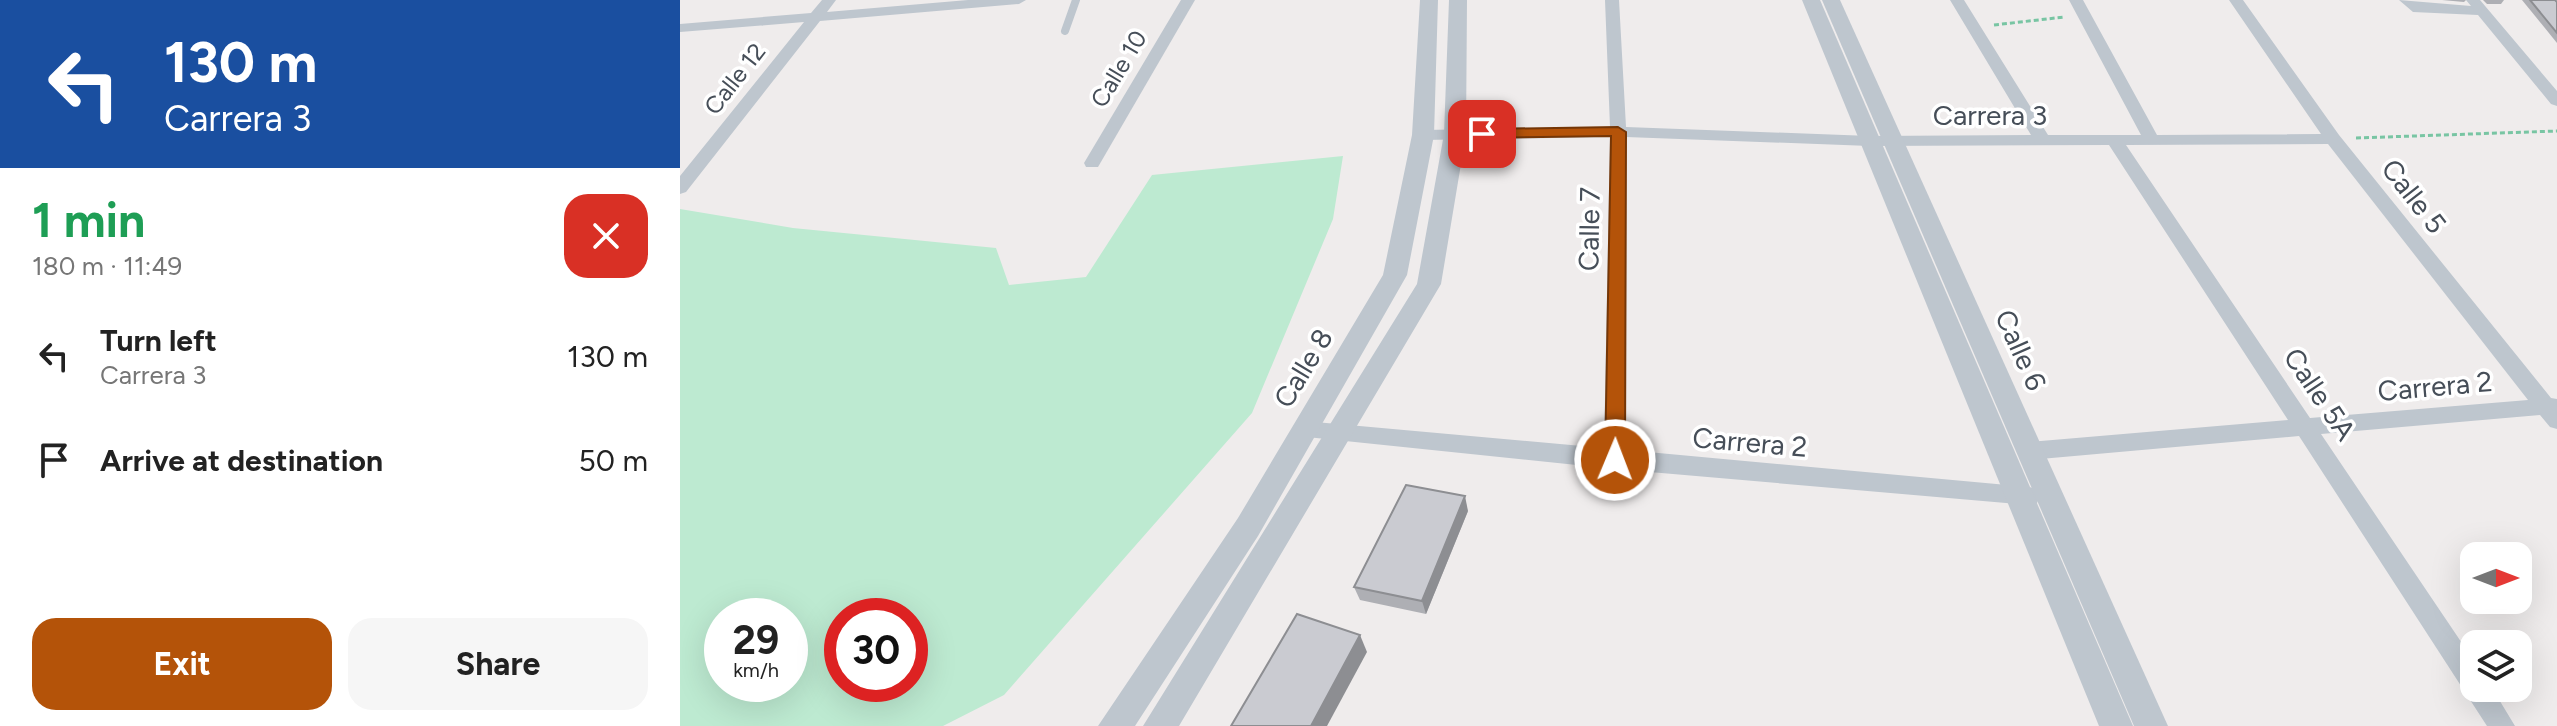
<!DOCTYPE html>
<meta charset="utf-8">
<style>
body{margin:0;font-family:Figtree,sans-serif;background:#f6f6f6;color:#222;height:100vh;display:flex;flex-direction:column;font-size:30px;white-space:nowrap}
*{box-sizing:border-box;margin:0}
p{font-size:26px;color:#767676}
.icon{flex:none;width:44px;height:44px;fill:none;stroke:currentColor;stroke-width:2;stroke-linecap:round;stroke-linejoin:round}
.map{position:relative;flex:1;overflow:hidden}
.details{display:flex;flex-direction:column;background:#fff;width:680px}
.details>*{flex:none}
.banner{background:#1a4fa0;color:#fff;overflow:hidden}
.needle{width:52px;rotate:90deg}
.fabs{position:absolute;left:1780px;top:542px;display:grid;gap:16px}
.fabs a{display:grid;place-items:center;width:72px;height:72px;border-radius:16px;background:#fff;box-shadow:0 8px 32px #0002;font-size:40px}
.speed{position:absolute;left:24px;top:598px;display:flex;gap:16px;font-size:40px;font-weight:700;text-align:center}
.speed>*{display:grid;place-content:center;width:104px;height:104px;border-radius:50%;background:#fff;box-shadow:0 8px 32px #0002;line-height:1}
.speed small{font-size:20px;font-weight:400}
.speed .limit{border:12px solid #d22;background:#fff;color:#111}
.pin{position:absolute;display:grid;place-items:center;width:68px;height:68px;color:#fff;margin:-34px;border-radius:16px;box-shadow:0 4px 12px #0006}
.me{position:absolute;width:88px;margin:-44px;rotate:1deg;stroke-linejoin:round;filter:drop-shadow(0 0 6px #0008)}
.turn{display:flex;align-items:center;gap:28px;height:168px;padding:0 32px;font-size:36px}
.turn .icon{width:104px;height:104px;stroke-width:2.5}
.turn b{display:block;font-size:56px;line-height:68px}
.round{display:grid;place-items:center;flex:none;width:84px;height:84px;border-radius:24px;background:#f6f6f6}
.summary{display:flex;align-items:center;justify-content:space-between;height:136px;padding:0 32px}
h1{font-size:48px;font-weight:700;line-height:60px;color:#1e9e55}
.primary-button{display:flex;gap:16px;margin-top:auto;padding:16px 32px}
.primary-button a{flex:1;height:92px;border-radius:24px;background:#b45309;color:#fff;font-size:32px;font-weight:700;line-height:92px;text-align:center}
.primary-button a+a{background:#f6f6f6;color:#222}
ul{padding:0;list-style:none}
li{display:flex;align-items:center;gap:24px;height:104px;padding:0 32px}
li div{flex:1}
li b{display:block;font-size:30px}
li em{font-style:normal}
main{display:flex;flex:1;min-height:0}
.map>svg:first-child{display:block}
</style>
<main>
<section class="details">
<div class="banner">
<div class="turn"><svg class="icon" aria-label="left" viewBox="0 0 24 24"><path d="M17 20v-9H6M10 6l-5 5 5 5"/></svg><div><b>130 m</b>Carrera 3</div></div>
</div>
<div class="summary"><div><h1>1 min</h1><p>180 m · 11:49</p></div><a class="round" style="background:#d93025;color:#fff"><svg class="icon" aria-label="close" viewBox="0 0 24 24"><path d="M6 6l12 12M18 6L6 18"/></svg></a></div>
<ul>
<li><svg class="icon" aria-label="left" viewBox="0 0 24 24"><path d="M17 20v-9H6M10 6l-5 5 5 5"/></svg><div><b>Turn left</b><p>Carrera 3</p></div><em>130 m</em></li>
<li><svg class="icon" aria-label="arrive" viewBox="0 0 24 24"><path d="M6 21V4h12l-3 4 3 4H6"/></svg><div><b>Arrive at destination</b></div><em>50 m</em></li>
</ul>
<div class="primary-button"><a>Exit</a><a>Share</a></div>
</section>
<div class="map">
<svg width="1877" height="726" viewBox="0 0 1877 726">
<rect width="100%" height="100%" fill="#efecec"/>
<path fill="#bdead1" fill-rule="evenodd" d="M663 156 653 219 572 413 324 695 263 726H0V209L113 228 316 248 329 285 406 277 472 175ZM42 616H110V684H42ZM162 616H230V684H162Z"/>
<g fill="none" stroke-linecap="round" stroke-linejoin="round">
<g stroke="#78c5a3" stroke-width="3" stroke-dasharray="5 3" stroke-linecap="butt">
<path d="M1314 25 1384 17"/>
<path d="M1676 138 1877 131"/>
</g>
<path stroke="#bec6ce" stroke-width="8" d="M385 31 396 0"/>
<g fill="#bec6ce" fill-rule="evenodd">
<path d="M142 0H156L147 12 288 0H346L339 4 140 21 6 192 0 194V176L124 22 0 32V24L131 13Z"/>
<path d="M501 0H515L418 167H406L404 163Z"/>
<path d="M925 0H939L946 127 1190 136 1351 135 1270 0H1284L1368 135H1461L1389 0H1403L1477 135 1641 134 1549 0H1563L1659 135 1871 398 1877 399V429L1870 427 1860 415 1641 434 1794 661V688H1812L1835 726H1807L1619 436 1350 460 1342 457 1339 451 1342 445 1350 442 1608 420 1429 145 1190 146 946 137V450L1349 487 1357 489 1360 496 1357 503 1349 505 935 469 617 436 613 430 617 424 624 421 924 448 930 137 743 140 735 135 743 130 930 127ZM1648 144 1848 400 1630 418 1446 145Z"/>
<path d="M1719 0 1791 6 1786 0H1800L1877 91V106L1871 104 1798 15 1733 12Z"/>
</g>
<g fill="#bec6ce" fill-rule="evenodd">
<path d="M740 0H758L754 135 727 275 578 536 455 726H418L558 518 703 275 732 135Z"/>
<path d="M769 0H787L786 134 761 284 499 726H463L737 284 764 134Z"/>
<path d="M1122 0H1140L1453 726H1419Z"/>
<path d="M1142 0H1160L1488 726H1454Z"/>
</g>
</g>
<g fill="#aeafb4">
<path d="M1762 0H1786L1784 2Z"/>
<path d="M1803 0H1824L1821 4H1807Z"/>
<path d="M1842 0H1875L1877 2V43Z"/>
<path d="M788 511 746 614 680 600 674 587Z"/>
</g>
<g fill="#8d8e92">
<path d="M785 496 788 511 746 614 742 601Z"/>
<path d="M680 635 687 652 647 726H631Z"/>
</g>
<g fill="#cacbd1" stroke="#8d8e92" stroke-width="2">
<path d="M1850 0H1875L1877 2V33Z"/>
<path d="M726 485 785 496 742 601 674 587Z"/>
<path d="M617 614 680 635 631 726H551Z"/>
</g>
<path fill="#b45309" stroke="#753606" stroke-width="2" d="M938 127 946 132 945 460 935 468 925 460 931 136 802 138 795 134 802 129Z"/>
<g text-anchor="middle" stroke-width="7" stroke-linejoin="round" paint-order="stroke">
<g font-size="24" fill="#464e58" stroke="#fff">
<text transform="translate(439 69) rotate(-59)" y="8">Calle 10</text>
<text transform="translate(55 79) rotate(-52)" y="8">Calle 12</text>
</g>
<g font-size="28" fill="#464e58" stroke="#fff">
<text x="1310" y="125">Carrera 3</text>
<text transform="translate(1734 196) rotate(52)" y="10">Calle 5</text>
<text transform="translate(909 229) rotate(-89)" y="10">Calle 7</text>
<text transform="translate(1341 350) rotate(66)" y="10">Calle 6</text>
<text transform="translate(623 368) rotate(-59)" y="10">Calle 8</text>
<text transform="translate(1755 386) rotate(-5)" y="10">Carrera 2</text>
<text transform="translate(1640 394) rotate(56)" y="10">Calle 5A</text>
<text transform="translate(1070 442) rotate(5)" y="10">Carrera 2</text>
</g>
</g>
</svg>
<div class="fabs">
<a><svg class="needle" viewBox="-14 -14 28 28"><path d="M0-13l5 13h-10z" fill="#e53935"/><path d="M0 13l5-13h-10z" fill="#767676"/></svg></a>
<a><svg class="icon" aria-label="layers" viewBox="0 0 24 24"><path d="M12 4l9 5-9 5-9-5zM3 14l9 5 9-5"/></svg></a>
</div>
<div class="speed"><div>29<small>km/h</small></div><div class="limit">30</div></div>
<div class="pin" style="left:802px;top:134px;background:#d93025"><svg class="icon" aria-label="arrive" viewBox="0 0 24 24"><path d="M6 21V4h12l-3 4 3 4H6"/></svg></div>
<svg class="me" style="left:935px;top:460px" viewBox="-20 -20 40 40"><circle r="17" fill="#b45309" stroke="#fff" stroke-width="3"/><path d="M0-11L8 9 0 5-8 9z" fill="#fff"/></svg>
</div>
</main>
